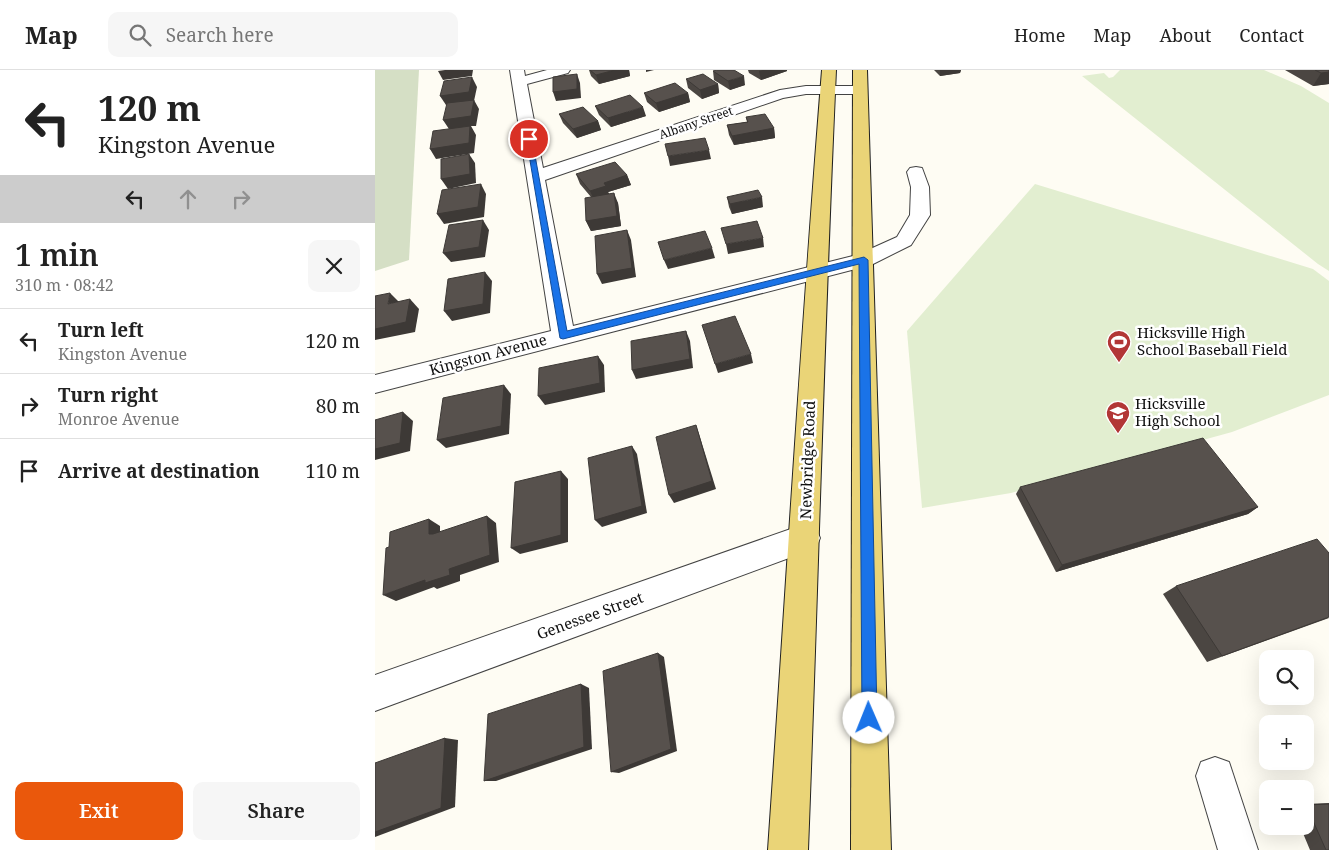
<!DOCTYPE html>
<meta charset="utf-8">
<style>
body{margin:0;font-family:"Noto Serif",serif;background:#f6f6f6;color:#222;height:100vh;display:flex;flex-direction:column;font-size:19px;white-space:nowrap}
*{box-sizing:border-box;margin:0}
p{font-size:16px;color:#767676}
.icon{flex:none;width:28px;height:28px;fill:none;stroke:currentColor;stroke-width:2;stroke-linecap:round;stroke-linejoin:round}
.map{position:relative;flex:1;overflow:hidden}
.side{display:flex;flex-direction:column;background:#fff;width:375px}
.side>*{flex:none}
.hud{background:#fff;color:#222;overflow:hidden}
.tools{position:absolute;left:884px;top:580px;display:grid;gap:10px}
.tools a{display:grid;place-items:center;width:55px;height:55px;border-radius:10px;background:#fff;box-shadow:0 5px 20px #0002;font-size:25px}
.pin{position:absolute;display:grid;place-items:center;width:42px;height:42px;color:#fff;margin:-21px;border:2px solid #fff;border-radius:50%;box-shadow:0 1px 5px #0007}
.me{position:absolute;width:55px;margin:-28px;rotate:359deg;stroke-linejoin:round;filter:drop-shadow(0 0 4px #0008)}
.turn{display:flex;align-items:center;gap:18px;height:105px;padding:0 15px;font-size:22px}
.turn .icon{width:65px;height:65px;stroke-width:2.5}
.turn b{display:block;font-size:35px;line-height:42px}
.lanes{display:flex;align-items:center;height:48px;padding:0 15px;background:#0003;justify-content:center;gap:25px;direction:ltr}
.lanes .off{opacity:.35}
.round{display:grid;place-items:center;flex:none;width:52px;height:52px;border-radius:10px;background:#f6f6f6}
.overview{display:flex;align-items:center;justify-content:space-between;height:85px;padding:0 15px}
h1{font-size:30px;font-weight:600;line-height:38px}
.button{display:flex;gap:10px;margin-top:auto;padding:10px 15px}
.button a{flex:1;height:58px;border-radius:10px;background:#ea580c;color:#fff;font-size:20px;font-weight:600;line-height:58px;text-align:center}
.button a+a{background:#f6f6f6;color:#222}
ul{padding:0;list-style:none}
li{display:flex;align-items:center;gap:15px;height:65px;padding:0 15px;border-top:1px solid #e0e0e0}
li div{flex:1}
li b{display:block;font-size:19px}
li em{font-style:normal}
header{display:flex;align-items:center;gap:30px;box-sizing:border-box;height:70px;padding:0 25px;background:#fff;border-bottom:1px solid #e0e0e0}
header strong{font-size:24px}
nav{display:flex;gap:28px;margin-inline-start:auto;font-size:18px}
.search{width:350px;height:45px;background:#f6f6f6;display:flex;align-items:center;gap:12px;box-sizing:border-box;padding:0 18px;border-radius:10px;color:#767676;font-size:19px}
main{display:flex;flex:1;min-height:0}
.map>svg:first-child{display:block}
</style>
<header>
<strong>Map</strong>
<div class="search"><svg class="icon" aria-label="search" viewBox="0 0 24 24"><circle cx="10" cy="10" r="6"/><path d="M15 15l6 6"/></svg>Search here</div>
<nav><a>Home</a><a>Map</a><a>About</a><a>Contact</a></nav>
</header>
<main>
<section class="side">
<div class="hud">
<div class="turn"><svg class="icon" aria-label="left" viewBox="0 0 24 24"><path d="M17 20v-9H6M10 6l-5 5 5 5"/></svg><div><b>120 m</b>Kingston Avenue</div></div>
<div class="lanes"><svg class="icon" aria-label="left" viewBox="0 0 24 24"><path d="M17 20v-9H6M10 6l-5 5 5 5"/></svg><svg class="icon off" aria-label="ahead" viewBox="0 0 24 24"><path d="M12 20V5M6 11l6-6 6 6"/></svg><svg class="icon off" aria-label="right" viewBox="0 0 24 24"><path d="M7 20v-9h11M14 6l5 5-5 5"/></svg></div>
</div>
<div class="overview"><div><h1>1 min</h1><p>310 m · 08:42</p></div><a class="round"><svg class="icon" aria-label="close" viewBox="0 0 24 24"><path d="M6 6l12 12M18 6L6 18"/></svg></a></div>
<ul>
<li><svg class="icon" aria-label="left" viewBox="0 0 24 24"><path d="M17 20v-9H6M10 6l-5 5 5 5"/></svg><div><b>Turn left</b><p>Kingston Avenue</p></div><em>120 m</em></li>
<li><svg class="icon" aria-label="right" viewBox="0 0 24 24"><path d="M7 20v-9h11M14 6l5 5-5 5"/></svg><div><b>Turn right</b><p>Monroe Avenue</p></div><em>80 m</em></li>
<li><svg class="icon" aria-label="arrive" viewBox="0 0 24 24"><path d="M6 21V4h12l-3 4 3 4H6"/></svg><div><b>Arrive at destination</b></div><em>110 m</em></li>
</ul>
<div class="button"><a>Exit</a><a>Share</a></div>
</section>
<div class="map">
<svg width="954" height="780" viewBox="0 0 954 780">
<rect width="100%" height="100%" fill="#fefcf3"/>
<path fill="#d5dfc5" d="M0 0H44L34 190 0 201Z"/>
<g fill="#e2eed0">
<path d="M745 0H889L926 16 954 33V201L943 194 707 6 729 3 734 8 738 7Z"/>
<path d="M660 114 938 199 954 211V325L857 362 636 423 547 438 532 261Z"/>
</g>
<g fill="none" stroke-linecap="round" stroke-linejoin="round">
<g stroke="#434343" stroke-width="2">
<g id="minor">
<path d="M135 0H149L150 6 172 0H195L193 3 152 14 168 98 405 20 431 16H485L490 17 492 20 490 23 485 24H431L408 28 170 110 198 256 482 185 522 167 535 145 536 117 532 102 535 98 541 97 547 98 554 117 555 145 536 175 496 195 0 323V305L176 261Z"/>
<path d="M430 454 441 458 445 468 441 478 0 641V605Z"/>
<path d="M840 687 854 692 883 780H843L821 706 826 692Z"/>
</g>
</g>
<g stroke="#212121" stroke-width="2">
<g id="major">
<path d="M447 0H461C449 260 443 520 433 780H393C411 520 426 260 447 0Z"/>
<path d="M478 0H492L516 780H476Z"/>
</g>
</g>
<use href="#minor" fill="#fff" fill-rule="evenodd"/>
<use href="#major" fill="#ead477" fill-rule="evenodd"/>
</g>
<g fill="#4b4642">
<path d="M214 0H254L255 6 224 14 216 6Z"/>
<path d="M373 0H412V1L386 10 374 3Z"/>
<path d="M559 0H586L585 3 565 6Z"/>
<path d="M910 0H954V14L938 16Z"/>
<path d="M338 1 370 15 355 20 339 10Z"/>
<path d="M311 9 343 14 344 23 327 29 313 18Z"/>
<path d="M269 23H313L315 32 284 42 272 32Z"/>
<path d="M220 36 271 46 236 57 224 45Z"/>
<path d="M184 44 223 51 226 60 202 68 188 53Z"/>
<path d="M371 47 399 58 400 68 359 75 354 65 352 55 372 52Z"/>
<path d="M201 104 252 105 256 115 233 122 234 124 243 133 246 156 216 161 211 151 216 127 205 114Z"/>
<path d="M352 127 388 137 357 144 354 137Z"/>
<path d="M645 417 883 437 873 444 681 502 641 424Z"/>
<path d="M801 516 954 548 832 592 788 524Z"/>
<path d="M954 733V780H935L925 756H930V734Z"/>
</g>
<g fill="#3d3936">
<path d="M70 0H98L97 6 68 10 63 1Z"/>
<path d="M240 0H254L255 6 224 14 221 5Z"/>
<path d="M271 0H279L271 2Z"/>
<path d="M388 0H412V1L386 10 384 1Z"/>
<path d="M565 0H586L585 3 565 6Z"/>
<path d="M954 2V14L938 16 946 3Z"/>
<path d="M202 4 205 13 206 28 181 31 178 22Z"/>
<path d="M369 6 370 15 355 20 353 11Z"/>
<path d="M97 7 102 17 99 31 71 35 65 26Z"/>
<path d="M343 14 344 23 327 29 325 20Z"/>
<path d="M313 23 315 32 284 42 281 33Z"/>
<path d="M99 30 104 39 101 56H96L101 65 99 83 61 89 55 79 74 59 68 50Z"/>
<path d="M268 37 271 46 236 57 233 48Z"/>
<path d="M223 51 226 60 202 68 198 59Z"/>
<path d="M399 58 400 68 359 75 357 66Z"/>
<path d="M334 80 336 89 295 96 293 86Z"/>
<path d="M94 84 100 93 101 113 73 119 66 109Z"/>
<path d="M252 105 256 115 233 122 235 125 219 130 215 121 229 113Z"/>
<path d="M106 114 111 124 109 147 69 154 62 144Z"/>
<path d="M239 123 243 133 246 156 216 161 211 151Z"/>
<path d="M387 127 388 137 357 144 355 134Z"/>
<path d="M108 150 114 160 110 187 76 192 68 183Z"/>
<path d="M252 160 256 170 261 207 227 214 222 204Z"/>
<path d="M388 168 389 177 353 184 351 174Z"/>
<path d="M337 178 340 188 293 199 289 190Z"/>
<path d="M110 202 117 211 115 243 77 251 69 241Z"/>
<path d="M15 223 24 232 13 234Z"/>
<path d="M35 229 44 239 40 262 0 270V259Z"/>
<path d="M311 261 315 271 318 298 261 309 257 300Z"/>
<path d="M376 284 378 293 343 303 340 294Z"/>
<path d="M223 286 229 295 230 322 170 335 163 326Z"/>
<path d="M129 315 136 324 134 364 71 378 62 370Z"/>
<path d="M28 342 38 351 35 381 0 390V379Z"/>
<path d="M321 355 324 364 341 419 299 433 294 425Z"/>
<path d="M257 376 262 384 272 443 227 457 220 450Z"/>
<path d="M186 401 193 409V472L145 484 136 478Z"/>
<path d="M883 437 873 444 681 502 687 495Z"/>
<path d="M112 446 121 453 124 492 85 505V511L62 519 59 517 21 531 8 525 74 499Z"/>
<path d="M54 449 65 456V470L54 464Z"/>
<path d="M283 583 289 587 302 681 244 703 236 702Z"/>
<path d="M206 614 214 618 217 679 121 711H109Z"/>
<path d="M70 668 83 670 80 737 0 767V762Z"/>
</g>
<g fill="#57514d" stroke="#3d3936">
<path d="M215 0H240L221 5Z"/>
<path d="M342 0H359L369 6 353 11 338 1Z"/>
<path d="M940 0H954V2L946 3Z"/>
<path d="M202 4V19L178 22V7Z"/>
<path d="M328 4 343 14 325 20 311 9Z"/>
<path d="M97 7 94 22 65 26 69 11Z"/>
<path d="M300 13 313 23 281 33 269 23Z"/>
<path d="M255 25 268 37 233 48 220 36Z"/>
<path d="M99 30 96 46 68 50 72 33Z"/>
<path d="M208 37 223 51 198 59 184 44Z"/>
<path d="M390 44 399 58 357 66 352 55 373 52 371 47Z"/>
<path d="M95 56 94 73 55 79 58 61Z"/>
<path d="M330 68 334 80 293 86 290 74Z"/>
<path d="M94 84 95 104 66 109V89Z"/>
<path d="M240 92 252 105 229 113 231 116 215 121 201 104Z"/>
<path d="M106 114 103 137 62 144 67 120Z"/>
<path d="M383 120 387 127 355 134 352 127Z"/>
<path d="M239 123 242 146 211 151 210 128Z"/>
<path d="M108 150 104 177 68 183 74 155Z"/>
<path d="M382 151 388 168 351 174 346 158Z"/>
<path d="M252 160 257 198 222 204 220 166Z"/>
<path d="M330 161 337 178 289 190 283 172Z"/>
<path d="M110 202 108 234 69 241 73 209Z"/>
<path d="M15 223 13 234 35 229 31 252 0 259V226Z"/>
<path d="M360 246 376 284 340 294 327 255Z"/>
<path d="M311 261 315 289 257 300 256 271Z"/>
<path d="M223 286 225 313 163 326 164 298Z"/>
<path d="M129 315 126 356 62 370 68 328Z"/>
<path d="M28 342 25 373 0 379V350Z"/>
<path d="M321 355 337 411 294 425 281 367Z"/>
<path d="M828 368 883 437 687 495 645 417Z"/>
<path d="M257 376 267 436 220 450 213 388Z"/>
<path d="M186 401V465L136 478 140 412Z"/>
<path d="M112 446 115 485 74 499 75 505 50 513V510L8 525 11 478 14 477 15 462 54 449V464H58Z"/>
<path d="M942 469 954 483V547L847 586 801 516Z"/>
<path d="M283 583 296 679 236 702 228 601Z"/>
<path d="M206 614 209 677 109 711 113 644Z"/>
<path d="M70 668 66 738 0 762V693Z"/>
<path d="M954 734V780H951L931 735Z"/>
</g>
<path fill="#1a73e8" stroke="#114b97" d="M151 67 157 69 192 261 489 187 493 190 502 648 500 653 494 655 489 653 487 648 484 194 188 269 185 268Z"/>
<defs>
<g id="stadium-pin" transform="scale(1.25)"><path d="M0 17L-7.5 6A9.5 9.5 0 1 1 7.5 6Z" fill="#b23636" stroke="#fff"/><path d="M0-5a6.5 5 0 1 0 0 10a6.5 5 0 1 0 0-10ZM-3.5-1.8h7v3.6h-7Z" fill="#fff"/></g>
<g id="school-pin" transform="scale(1.25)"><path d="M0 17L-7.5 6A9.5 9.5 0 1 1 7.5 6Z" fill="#b23636" stroke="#fff"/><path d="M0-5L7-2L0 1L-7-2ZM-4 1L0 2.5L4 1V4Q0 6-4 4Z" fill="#fff"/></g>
</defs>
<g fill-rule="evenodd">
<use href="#stadium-pin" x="744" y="272"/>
<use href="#school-pin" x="743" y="343"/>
</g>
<g text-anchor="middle" stroke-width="5" stroke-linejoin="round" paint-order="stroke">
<g font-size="12" fill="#101010" stroke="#fff">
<text transform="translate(321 53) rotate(-19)" y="4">Albany Street</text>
</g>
<g font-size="15" fill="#101010" stroke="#fff" text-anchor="start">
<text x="762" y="268">Hicksville High<tspan x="762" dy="17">School Baseball Field</tspan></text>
<text x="760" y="339">Hicksville<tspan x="760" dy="17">High School</tspan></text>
</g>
<g font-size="15" fill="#101010" stroke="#fff">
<text transform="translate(113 285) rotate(-15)" y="5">Kingston Avenue</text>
<text transform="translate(433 390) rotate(-88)" y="5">Newbridge Road</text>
<text transform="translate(215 546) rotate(-20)" y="5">Genessee Street</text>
</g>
</g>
</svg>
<div class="tools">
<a><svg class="icon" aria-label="search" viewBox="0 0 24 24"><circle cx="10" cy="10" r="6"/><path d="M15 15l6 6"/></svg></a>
<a>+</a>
<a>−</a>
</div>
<div class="pin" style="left:154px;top:69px;background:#d93025"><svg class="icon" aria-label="arrive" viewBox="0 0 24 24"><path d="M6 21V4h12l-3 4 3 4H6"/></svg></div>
<svg class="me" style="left:494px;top:648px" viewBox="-20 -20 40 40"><circle r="19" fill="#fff"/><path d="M0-13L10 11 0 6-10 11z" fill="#1a73e8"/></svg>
</div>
</main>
